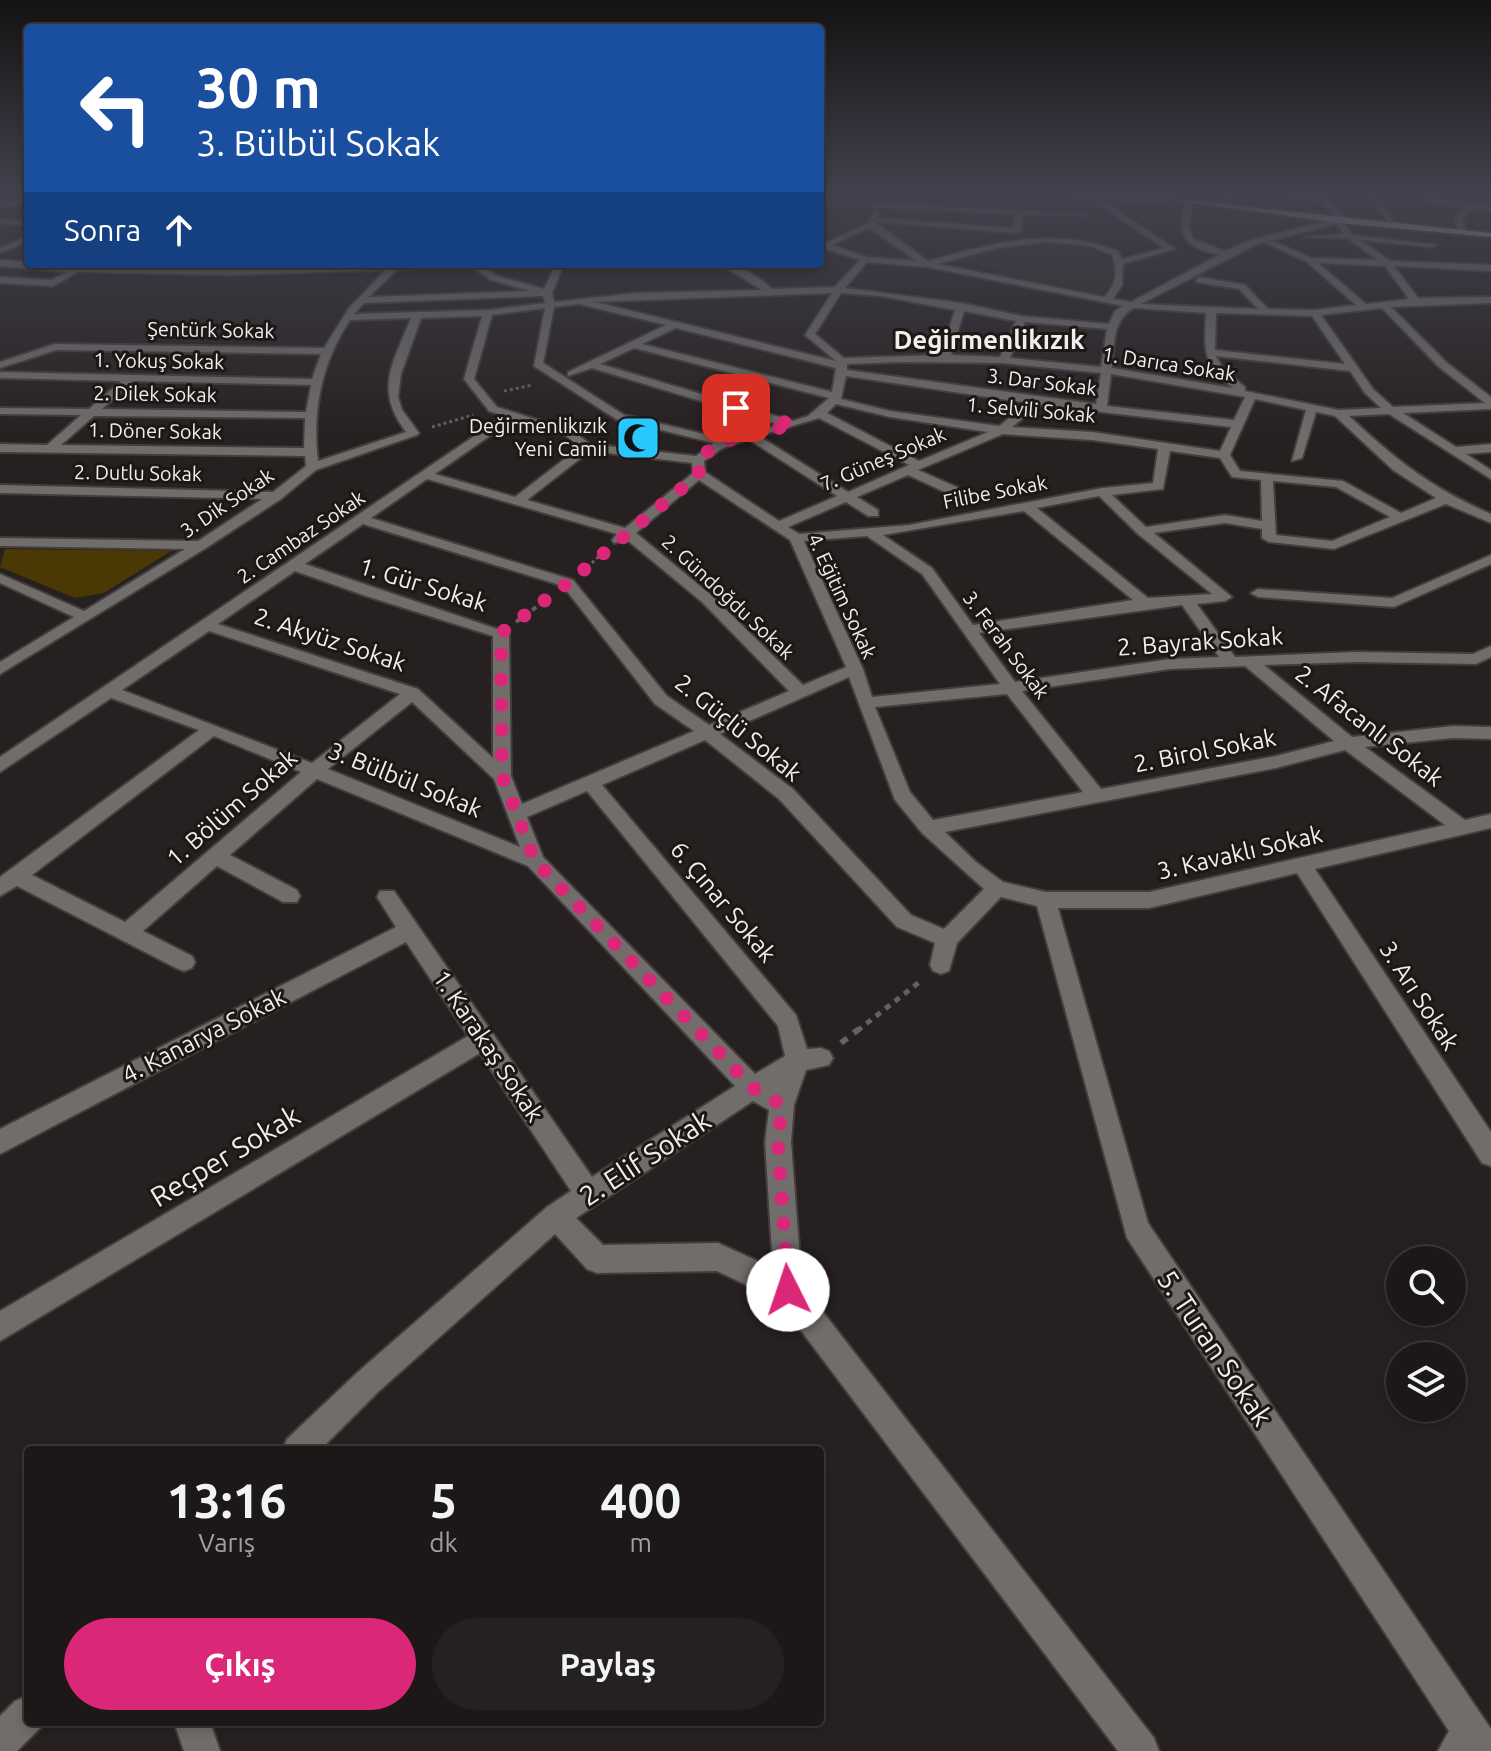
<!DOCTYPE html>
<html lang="tr">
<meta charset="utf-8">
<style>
body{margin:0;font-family:Ubuntu,sans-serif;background:#252121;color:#f1f3f6;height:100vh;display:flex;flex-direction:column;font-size:30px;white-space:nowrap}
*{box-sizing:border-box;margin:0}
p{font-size:26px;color:#a0a0a2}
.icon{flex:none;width:44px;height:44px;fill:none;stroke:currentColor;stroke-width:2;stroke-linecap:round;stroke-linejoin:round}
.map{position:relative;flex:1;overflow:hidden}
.panel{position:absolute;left:24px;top:1446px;width:800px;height:280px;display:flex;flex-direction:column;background:#1d1818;border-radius:8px;box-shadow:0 4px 12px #0003,0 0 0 2px #3b3737}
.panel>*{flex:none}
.banner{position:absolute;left:24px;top:24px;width:800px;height:244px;border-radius:8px;box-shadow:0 4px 12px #0003,0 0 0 2px #3b3737;background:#1a4fa0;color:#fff;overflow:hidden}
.controls{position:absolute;left:1386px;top:1246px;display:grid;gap:16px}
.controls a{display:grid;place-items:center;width:80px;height:80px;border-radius:50%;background:#1d1818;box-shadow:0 4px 12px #0003,0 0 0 2px #3b3737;font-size:40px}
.pin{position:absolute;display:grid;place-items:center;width:68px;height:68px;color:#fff;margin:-34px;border-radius:16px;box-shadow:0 4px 12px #0006}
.me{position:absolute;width:88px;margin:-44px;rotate:356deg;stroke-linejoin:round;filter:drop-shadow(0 0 6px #0008)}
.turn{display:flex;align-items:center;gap:28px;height:168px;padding:0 40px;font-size:36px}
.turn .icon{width:104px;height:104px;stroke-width:2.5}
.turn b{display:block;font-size:56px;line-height:68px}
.then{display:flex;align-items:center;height:76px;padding:0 40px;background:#0003;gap:16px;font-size:30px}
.eta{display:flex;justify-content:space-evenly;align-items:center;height:136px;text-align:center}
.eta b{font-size:48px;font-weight:700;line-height:56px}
.cta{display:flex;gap:16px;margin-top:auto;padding:16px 40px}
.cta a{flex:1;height:92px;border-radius:48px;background:#db2777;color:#fff;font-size:32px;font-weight:700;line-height:92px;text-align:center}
.cta a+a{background:#252121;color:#f1f3f6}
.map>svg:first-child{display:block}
</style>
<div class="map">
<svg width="1491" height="1751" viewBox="0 0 1491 1751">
<rect width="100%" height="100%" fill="#272020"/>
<path fill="#352827" d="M1066 241 1089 248 1111 261 1114 273 1109 287 1098 295 996 275 1000 271 954 259 999 248Z"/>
<path fill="#4a3905" d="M5 549 171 551 104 593 75 598 0 567Z"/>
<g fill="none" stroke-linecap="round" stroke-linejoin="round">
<g stroke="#443d3d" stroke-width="4">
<g id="minor">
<path d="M1018 194 1166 198 1163 202 1102 200 1175 249 1123 264 1122 285 1113 299 1131 302 1219 255C1184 246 1178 239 1185 203L1189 201 1193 203 1189 227 1193 239 1225 251 1251 240 1337 218 1320 201 1263 194H1321L1344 216 1343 221 1352 235 1436 245 1432 247 1360 240 1390 261 1491 265V271L1394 266 1418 298 1491 297V303L1391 307 1447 363 1491 397V409L1403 413 1456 447 1491 444V452L1466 454 1491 470V479L1389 414 1349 416C1396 460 1431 488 1491 514V523L1446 504 1334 549 1269 542 1262 538V529L1225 523 1154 533 1232 597 1225 601 1197 604 1235 657 1357 652 1473 654 1491 646V657L1476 664 1357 662 1264 665 1352 737 1453 726 1491 727V739L1453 738 1365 747 1465 820 1491 814V828L1315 869 1491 1132V1166L1482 1163 1297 873 1149 908H1058L1148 1223 1491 1729V1751H1438L1449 1731 1127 1238 1037 906 1001 897 957 943 949 971 941 974 933 971 930 965 935 943 897 927 779 799 705 740 602 785 796 1015 807 1049 821 1048 829 1051 833 1058 829 1065 806 1070 794 1105 791 1142 802 1285 1154 1738 1159 1751H1118L778 1300 717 1271 597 1273 587 1269 555 1234 378 1392 320 1450H283L287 1439 358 1372 547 1207 571 1191 480 1053 0 1341V1311L468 1036 406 942 0 1154V1129L396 927 377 897 380 891H394L592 1177 735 1086 528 866 317 779 230 855 297 890 300 896 297 902H283L217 866 143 931 192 956 195 962 192 968 184 971 176 968 17 886 0 896V877L199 730 111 698 0 772V757L504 416 489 411 464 379 482 316 421 318 401 374 398 397 402 410 419 433 417 435 316 470 281 499 206 548 0 674V662L74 617 0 583V574L84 611 185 549 0 546V538L198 541 262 499 0 493V485L273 492 306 466 305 456 0 452V444L47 445 81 415 0 414V408L89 409 121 381 0 378V372L312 379 321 354 56 350 0 368V362L55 344 324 348 349 308 386 270 230 275 78 272 53 286 0 283V277L51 280 67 272 0 266V260L172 270 463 264 396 270 369 297 530 291 491 280 468 264H478L497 276 544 289 556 264H564L552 293 554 302 636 293 762 290 720 264C737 264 760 276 771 289L835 287 860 260 826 249 820 250V242L825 243 867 224 875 212 879 214 877 218 1013 228 1015 214 871 207 874 203 1088 215 1023 214 1021 231 1017 233 875 222 928 261C992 243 1053 226 1118 251L1122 259 1164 248 1091 199ZM1337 224 1344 234 1305 237 1347 238 1378 260 1311 258 1273 241 1266 243 1307 262 1356 305 1315 310 1268 309 1245 285 1199 277 1196 282 1239 289 1258 309 1141 304 1257 244ZM869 228 917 261 866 257 832 245ZM1046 242 1091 246 1112 255C1118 271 1117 284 1104 297L938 264 997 248ZM867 262 927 267 1123 306 1115 311 1109 324 1022 316 961 303 845 288ZM1318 263 1385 266 1409 299 1366 304ZM832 293 805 335 836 361 595 302ZM841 293 880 296 955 310 941 355 844 358 815 334ZM543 296 545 303 488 310 354 314 364 303ZM579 304 666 325 568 372V376L592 368 780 425 725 439 624 415 543 363 554 307ZM545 308 534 366 616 419 714 443 696 456 590 444 573 431 497 407 474 379 492 315ZM1134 308 1206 313C1204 349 1202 365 1233 388L1112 368C1114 346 1112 320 1134 308ZM1382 308 1439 367 1485 403 1393 407 1373 389 1321 315ZM964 311 1016 321 1000 357 951 355ZM1216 313 1312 316 1345 364 1215 350ZM411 318C394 362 373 389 406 432L318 461C312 410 322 362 350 320ZM1025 322 1107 329 1101 367 1010 358ZM676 328 836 368 832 392 642 344ZM634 348 829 398 808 416 793 421 600 364ZM1216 356 1350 371 1365 393 1381 408 1339 410 1245 391V387L1224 370ZM902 362 1002 363 1101 373 1096 404 847 370V364ZM1111 374 1245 397 1234 420 1107 406ZM846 376 1029 403 999 426 890 411 841 399ZM133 381 311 385 306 412 102 409ZM1255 399 1306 410 1292 461 1302 458 1316 412 1335 416 1393 470 1436 498 1401 513 1343 481 1240 471 1230 455ZM836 404 890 417 988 432 919 461 827 413ZM1040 405 1231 427 1220 451 1092 432 1012 427ZM94 416 305 418 304 448 61 445ZM819 418 909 465 848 492 759 436ZM514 419 565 435 580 447 515 497 435 474ZM1003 434 1092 440 1158 449 1153 483 1102 488 909 525 799 534 788 527 846 502 868 516H878V510L857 497 908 475 949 494H959V488L918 470ZM748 439 837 496 779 521 705 472 704 461 721 449ZM590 451 692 463 693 473 625 528 527 500ZM1170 451 1220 458 1232 477 1261 480 1262 521 1225 515 1146 527 1112 495 1163 489ZM427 479 617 534 612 540 614 543 627 540 702 602 789 691 709 725 667 696 573 580 371 518ZM699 480 790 540 846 667 803 685 712 596 636 533ZM1273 481 1336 487 1390 517 1332 541 1276 535ZM1099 496 1138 534 1212 594 1148 598 1037 508ZM1024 511 1133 600 973 625 932 568 883 535ZM363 524 563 586 655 704 694 731 522 804 511 776 509 633 305 564ZM867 536 922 574 1000 684 872 697 863 669 804 541ZM295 571 366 596 493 636V758L418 689 218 624ZM1182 605 1219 657 1170 659 1015 682 979 633ZM209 631 400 694 312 763 122 690ZM1245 666 1334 741 1276 756 1101 789 1022 691 1170 669ZM849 677 895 800 922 833 984 889 944 929 911 915 793 789 720 734ZM1007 694 1083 792 933 820 910 792 875 707ZM412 702 494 779 520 847 328 769ZM214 736 301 772 125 922 32 875ZM1345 750 1445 825 1149 892H1046L1003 882 976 862 945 832 1276 768ZM587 791 778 1026 785 1056 755 1074 543 857 527 817ZM753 1101 769 1110 765 1142 773 1268 718 1243 603 1245 576 1218Z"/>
<path d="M1224 194H1231L1224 206 1220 204Z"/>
<path d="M1369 194H1376L1395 224H1389Z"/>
<path d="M1429 194H1436L1434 199 1491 206V210L1472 209 1462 220 1466 229 1459 231 1454 220 1465 208 1426 202Z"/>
<path d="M28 199V203L0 207V203Z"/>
<path d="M0 219 28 222V226L0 223Z"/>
<path d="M25 237H28V242L0 253V248Z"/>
<path d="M1491 555V564L1394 607 1258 597 1251 593 1258 589 1392 598Z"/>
<path d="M28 1696V1722H43L41 1727 17 1751H0V1716L15 1701Z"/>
<path d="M174 1722H210L220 1751H184Z"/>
</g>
</g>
<g stroke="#443d3d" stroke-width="4">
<path id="major" d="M1128 194 1491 233V237L1339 223Z"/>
</g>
<g stroke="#676060" stroke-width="3" stroke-dasharray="3 3" stroke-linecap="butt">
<path d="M504 391 533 385"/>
<path d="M432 427 473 415"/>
<path d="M583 571 605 551"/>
</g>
<path stroke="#676060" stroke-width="4" stroke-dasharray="5 5" stroke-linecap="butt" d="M516 622 550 597"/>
<path stroke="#676060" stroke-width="5" stroke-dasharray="6 6" stroke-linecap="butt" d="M857 1031 922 980"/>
<path stroke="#676060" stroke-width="6" stroke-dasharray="8 8" stroke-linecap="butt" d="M841 1043 859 1029"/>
<use href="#minor" fill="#706d6b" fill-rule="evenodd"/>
<use href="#major" fill="#c0bab6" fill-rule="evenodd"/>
</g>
<linearGradient id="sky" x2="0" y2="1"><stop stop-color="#151212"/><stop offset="0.44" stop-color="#41424e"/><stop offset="1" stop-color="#41424e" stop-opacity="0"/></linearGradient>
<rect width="1491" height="440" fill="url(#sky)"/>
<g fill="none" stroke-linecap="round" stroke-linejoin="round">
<path stroke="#db2777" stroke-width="14" stroke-dasharray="0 25.2" d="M736 408 794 425C761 432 722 435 698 460L699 474 568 583 501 633 502 776 535 861 753 1088 782 1105 778 1142 788 1290"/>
</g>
<defs>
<g id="mosque-square" transform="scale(2.3)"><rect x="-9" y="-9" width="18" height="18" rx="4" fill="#28c8ff" stroke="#1d1716"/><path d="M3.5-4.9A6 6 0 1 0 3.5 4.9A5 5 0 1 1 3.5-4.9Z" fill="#111"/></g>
</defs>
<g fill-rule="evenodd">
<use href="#mosque-square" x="638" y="438"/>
</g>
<g text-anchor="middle" stroke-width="6" stroke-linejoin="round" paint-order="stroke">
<g font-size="20" fill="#f3eeed" stroke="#1d1716">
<text transform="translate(211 330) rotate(1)" y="7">Şentürk Sokak</text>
<text transform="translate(159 361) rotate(1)" y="7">1. Yokuş Sokak</text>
<text transform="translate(1169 364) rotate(9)" y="7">1. Darıca Sokak</text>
<text transform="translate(1042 382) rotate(7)" y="7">3. Dar Sokak</text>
<text transform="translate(155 394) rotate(1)" y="7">2. Dilek Sokak</text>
<text transform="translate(1031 410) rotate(5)" y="7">1. Selvili Sokak</text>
<text transform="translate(155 431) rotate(1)" y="7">1. Döner Sokak</text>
<text transform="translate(883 459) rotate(-23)" y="7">7. Güneş Sokak</text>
<text transform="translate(138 473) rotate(1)" y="7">2. Dutlu Sokak</text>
<text transform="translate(995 492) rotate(-11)" y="7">Filibe Sokak</text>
<text transform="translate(227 503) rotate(-34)" y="7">3. Dik Sokak</text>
<text transform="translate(301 537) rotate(-34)" y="7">2. Cambaz Sokak</text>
<text transform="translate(842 596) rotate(65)" y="7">4. Eğitim Sokak</text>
<text transform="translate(728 597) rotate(43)" y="7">2. Gündoğdu Sokak</text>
<text transform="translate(1006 645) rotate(53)" y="7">3. Ferah Sokak</text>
</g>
<g font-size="20" fill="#f3eeed" stroke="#1d1716" text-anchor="end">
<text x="607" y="433">Değirmenlikızık<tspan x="607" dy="23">Yeni Camii</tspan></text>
</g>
<g font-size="24" fill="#f3eeed" stroke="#1d1716">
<text transform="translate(423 585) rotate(17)" y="8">1. Gür Sokak</text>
<text transform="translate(330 640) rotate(18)" y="8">2. Akyüz Sokak</text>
<text transform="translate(1200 642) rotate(-4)" y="8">2. Bayrak Sokak</text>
<text transform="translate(1369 726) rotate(38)" y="8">2. Afacanlı Sokak</text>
<text transform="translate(738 728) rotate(39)" y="8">2. Güçlü Sokak</text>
<text transform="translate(1205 751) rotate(-11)" y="8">2. Birol Sokak</text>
<text transform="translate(405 780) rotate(22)" y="8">3. Bülbül Sokak</text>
<text transform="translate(232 808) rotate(-41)" y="8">1. Bölüm Sokak</text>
<text transform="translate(1240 853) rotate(-13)" y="8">3. Kavaklı Sokak</text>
<text transform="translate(723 902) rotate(50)" y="8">6. Çınar Sokak</text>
<text transform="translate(1419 996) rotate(57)" y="8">3. Arı Sokak</text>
<text transform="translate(204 1036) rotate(-27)" y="8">4. Kanarya Sokak</text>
<text transform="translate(488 1046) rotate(56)" y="8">1. Karakaş Sokak</text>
</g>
<g font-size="26" font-weight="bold" fill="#f3eeed" stroke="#1d1716">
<text x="989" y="349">Değirmenlikızık</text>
</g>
<g font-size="28" fill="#f3eeed" stroke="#1d1716">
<text transform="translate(225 1156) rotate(-31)" y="10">Reçper Sokak</text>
<text transform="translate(645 1158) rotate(-33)" y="10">2. Elif Sokak</text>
<text transform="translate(1215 1348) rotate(56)" y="10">5. Turan Sokak</text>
</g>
</g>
</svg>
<div class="controls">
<a><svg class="icon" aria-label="search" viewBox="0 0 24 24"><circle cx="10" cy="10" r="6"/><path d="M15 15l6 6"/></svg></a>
<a><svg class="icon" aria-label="layers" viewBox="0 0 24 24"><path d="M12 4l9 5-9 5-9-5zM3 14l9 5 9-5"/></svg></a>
</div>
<div class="pin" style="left:736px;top:408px;background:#d93025"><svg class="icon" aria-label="arrive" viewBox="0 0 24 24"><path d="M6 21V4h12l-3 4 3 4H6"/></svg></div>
<svg class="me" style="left:788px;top:1290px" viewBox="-20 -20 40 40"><circle r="19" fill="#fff"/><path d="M0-13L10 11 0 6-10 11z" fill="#db2777"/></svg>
<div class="banner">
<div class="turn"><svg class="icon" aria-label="left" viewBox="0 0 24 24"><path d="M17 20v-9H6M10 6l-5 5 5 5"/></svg><div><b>30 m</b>3. Bülbül Sokak</div></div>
<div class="then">Sonra<svg class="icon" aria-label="ahead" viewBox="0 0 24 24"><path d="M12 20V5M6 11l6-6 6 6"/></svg></div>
</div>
<section class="panel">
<div class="eta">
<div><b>13:16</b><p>Varış</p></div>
<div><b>5</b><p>dk</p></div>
<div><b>400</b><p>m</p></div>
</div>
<div class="cta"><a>Çıkış</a><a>Paylaş</a></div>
</section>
</div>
